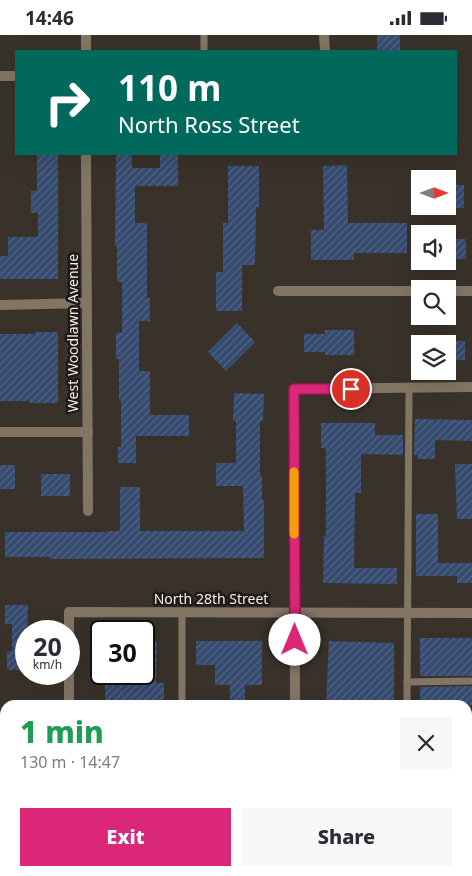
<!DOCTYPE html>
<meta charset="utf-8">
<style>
body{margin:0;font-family:"Noto Sans",sans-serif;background:#f7f7f7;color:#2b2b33;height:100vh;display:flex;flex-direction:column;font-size:19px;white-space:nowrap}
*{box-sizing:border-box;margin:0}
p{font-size:16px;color:#7c7c81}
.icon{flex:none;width:28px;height:28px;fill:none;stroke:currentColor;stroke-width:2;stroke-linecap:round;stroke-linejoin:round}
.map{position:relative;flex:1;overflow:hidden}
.panel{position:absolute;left:0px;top:665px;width:472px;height:176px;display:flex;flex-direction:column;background:#fff;border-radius:15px 15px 0 0;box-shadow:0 5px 20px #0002}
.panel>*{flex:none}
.hud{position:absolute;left:15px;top:15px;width:442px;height:105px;border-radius:0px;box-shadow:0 5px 20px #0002;background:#00695c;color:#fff;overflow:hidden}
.needle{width:32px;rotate:90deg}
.controls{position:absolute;left:411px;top:135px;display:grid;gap:10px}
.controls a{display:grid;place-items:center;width:45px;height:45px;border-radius:0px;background:#fff;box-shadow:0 5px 20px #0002;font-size:25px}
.speed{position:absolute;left:15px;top:585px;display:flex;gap:10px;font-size:25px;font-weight:700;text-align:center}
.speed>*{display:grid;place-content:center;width:65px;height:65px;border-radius:50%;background:#fff;box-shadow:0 5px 20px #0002;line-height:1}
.speed small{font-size:12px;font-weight:400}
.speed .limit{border:2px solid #111;border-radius:8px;background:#fff;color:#111}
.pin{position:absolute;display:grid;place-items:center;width:42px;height:42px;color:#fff;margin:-21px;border:2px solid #fff;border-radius:50%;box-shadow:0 1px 5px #0007}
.me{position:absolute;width:55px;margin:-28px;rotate:0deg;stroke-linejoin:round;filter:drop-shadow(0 0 4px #0008)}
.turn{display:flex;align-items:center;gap:18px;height:105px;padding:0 20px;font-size:22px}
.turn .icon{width:65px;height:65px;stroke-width:2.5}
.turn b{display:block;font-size:35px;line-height:42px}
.round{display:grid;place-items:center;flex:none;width:52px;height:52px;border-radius:0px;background:#f7f7f7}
.headline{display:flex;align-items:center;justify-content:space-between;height:85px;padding:0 20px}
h1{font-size:30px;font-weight:800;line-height:38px;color:#1e9e55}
.button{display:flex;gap:10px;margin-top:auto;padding:10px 20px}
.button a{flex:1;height:58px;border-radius:0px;background:#db2777;color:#fff;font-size:20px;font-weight:800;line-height:58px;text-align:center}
.button a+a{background:#f7f7f7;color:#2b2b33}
.status{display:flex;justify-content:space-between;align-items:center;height:35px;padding:0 25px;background:#fff;direction:ltr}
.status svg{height:14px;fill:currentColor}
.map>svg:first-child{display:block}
</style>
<div class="status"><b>14:46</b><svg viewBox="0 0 49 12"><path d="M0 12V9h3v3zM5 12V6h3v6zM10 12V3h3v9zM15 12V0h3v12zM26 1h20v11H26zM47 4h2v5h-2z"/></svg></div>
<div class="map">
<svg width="472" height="841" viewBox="0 0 472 841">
<defs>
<pattern id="building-hatch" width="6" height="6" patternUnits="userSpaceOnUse" patternTransform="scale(1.25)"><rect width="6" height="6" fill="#364b70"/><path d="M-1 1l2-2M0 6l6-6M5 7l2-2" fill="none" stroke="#546585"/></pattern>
</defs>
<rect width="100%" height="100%" fill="#39322a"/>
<g fill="url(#building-hatch)">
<rect x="377" y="0" width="23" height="16"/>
<path d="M37 119H58V244H0V221H8V202H38V178H31V156H37Z"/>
<path d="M116 119H132V133H160V119H178V151H135V188H147V263H150V286H139V336H150V380H189V401H136V428H118V412H121V366H119V324H116V298H122V247H117V211H115Z"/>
<path d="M347 130 348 188H407V218H354V225H311V195H324L323 131Z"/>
<path d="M228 131H259V172H256L255 230H242V276H216V237H223V188H228Z"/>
<rect x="448" y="150" width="16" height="23"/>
<rect x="448" y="204" width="18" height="20"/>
<path d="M237 288 255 307 226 336 208 317Z"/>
<path d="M325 295H354V320H325V317H304V299H325Z"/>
<path d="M35 297H58V368H30V366H0V299H35Z"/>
<rect x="448" y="306" width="17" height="19"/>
<path d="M234 358 264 359 263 386H260V440H262V465H264V523L50 524V522H5V497H109V496H120V452H140V496H244L243 451H216V428H236V386H233Z"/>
<path d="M415 384 472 385V406L435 405V424H418V420H414Z"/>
<path d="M321 388H375V400H403V420L361 419V458H355L354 533H397V549L323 548 324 501H326V413H321Z"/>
<path d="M455 429H472V484H457Z"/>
<rect x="0" y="430" width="15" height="24"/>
<rect x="41" y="439" width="29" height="22"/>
<path d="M416 479H438V528H472V548H457V541H416Z"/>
<path d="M5 570H28L26 635H7V616H12V589H5Z"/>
<rect x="420" y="603" width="52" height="38"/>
<path d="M196 606H262V650H245V670H230V650H215V630H196Z"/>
<path d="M329 606 394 608V670H326Z"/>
<path d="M144 607H157L156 648H164V666L105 665V640H144Z"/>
<path d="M472 651V670H420V652Z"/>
</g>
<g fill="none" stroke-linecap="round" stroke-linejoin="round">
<g stroke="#827564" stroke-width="7">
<path d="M204 0V16"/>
<path d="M182 577V670"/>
<path d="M407 647 472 646"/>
<path d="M407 670 409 353"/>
<path d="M468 737H472"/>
<path d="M182 836V841"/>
<path d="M407 841V836"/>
</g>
<g stroke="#827564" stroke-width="10">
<path d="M86 0V16"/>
<path d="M324 0 325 16"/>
<path d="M0 41H16"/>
<path d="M86 119 88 476"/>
<path d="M278 256H420"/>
<path d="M448 256H472"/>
<path d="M0 270 87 268"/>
<path d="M0 397H88"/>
<path d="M69 670V577L472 578"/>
<path d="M295 670 294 354 472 352"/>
<path d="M68 836V841"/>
<path d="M295 836V841"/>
</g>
<g stroke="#827564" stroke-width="10">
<path d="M0 802H5"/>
<path d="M468 804H472"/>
</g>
</g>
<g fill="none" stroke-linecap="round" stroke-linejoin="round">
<g stroke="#8e194d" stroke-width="12">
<path id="route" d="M295 605 294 354H351"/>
</g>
<use href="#route" stroke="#db2777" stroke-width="9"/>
<path stroke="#f59e0b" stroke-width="9" d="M294 437V499"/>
</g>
<g text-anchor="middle" stroke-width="5" stroke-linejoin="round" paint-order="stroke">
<g font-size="14" fill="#f4efea" stroke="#1d1a17">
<text transform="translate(73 298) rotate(-90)" y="5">West Woodlawn Avenue</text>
<text x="211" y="569">North 28th Street</text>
</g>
</g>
</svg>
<div class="controls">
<a><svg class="needle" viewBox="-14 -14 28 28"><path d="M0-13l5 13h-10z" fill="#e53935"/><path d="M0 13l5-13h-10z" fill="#7c7c81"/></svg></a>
<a><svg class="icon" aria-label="sound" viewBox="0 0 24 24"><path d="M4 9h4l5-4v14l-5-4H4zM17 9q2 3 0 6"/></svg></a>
<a><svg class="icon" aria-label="search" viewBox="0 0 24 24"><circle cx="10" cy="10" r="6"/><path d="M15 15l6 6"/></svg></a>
<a><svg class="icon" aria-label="layers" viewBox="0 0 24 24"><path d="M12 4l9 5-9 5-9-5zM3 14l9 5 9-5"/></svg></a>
</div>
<div class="speed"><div>20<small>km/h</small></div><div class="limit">30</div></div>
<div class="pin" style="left:351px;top:354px;background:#d93025"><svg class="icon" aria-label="arrive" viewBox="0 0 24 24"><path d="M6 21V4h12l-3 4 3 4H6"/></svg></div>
<svg class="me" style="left:295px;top:605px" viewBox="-20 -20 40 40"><circle r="19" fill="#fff"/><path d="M0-13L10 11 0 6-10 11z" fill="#db2777"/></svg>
<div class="hud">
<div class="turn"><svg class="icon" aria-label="right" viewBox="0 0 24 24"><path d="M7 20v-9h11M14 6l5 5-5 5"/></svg><div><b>110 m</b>North Ross Street</div></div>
</div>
<section class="panel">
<div class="headline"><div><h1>1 min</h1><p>130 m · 14:47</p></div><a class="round"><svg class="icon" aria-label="close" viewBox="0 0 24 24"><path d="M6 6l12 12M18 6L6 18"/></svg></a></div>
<div class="button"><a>Exit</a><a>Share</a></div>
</section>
</div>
